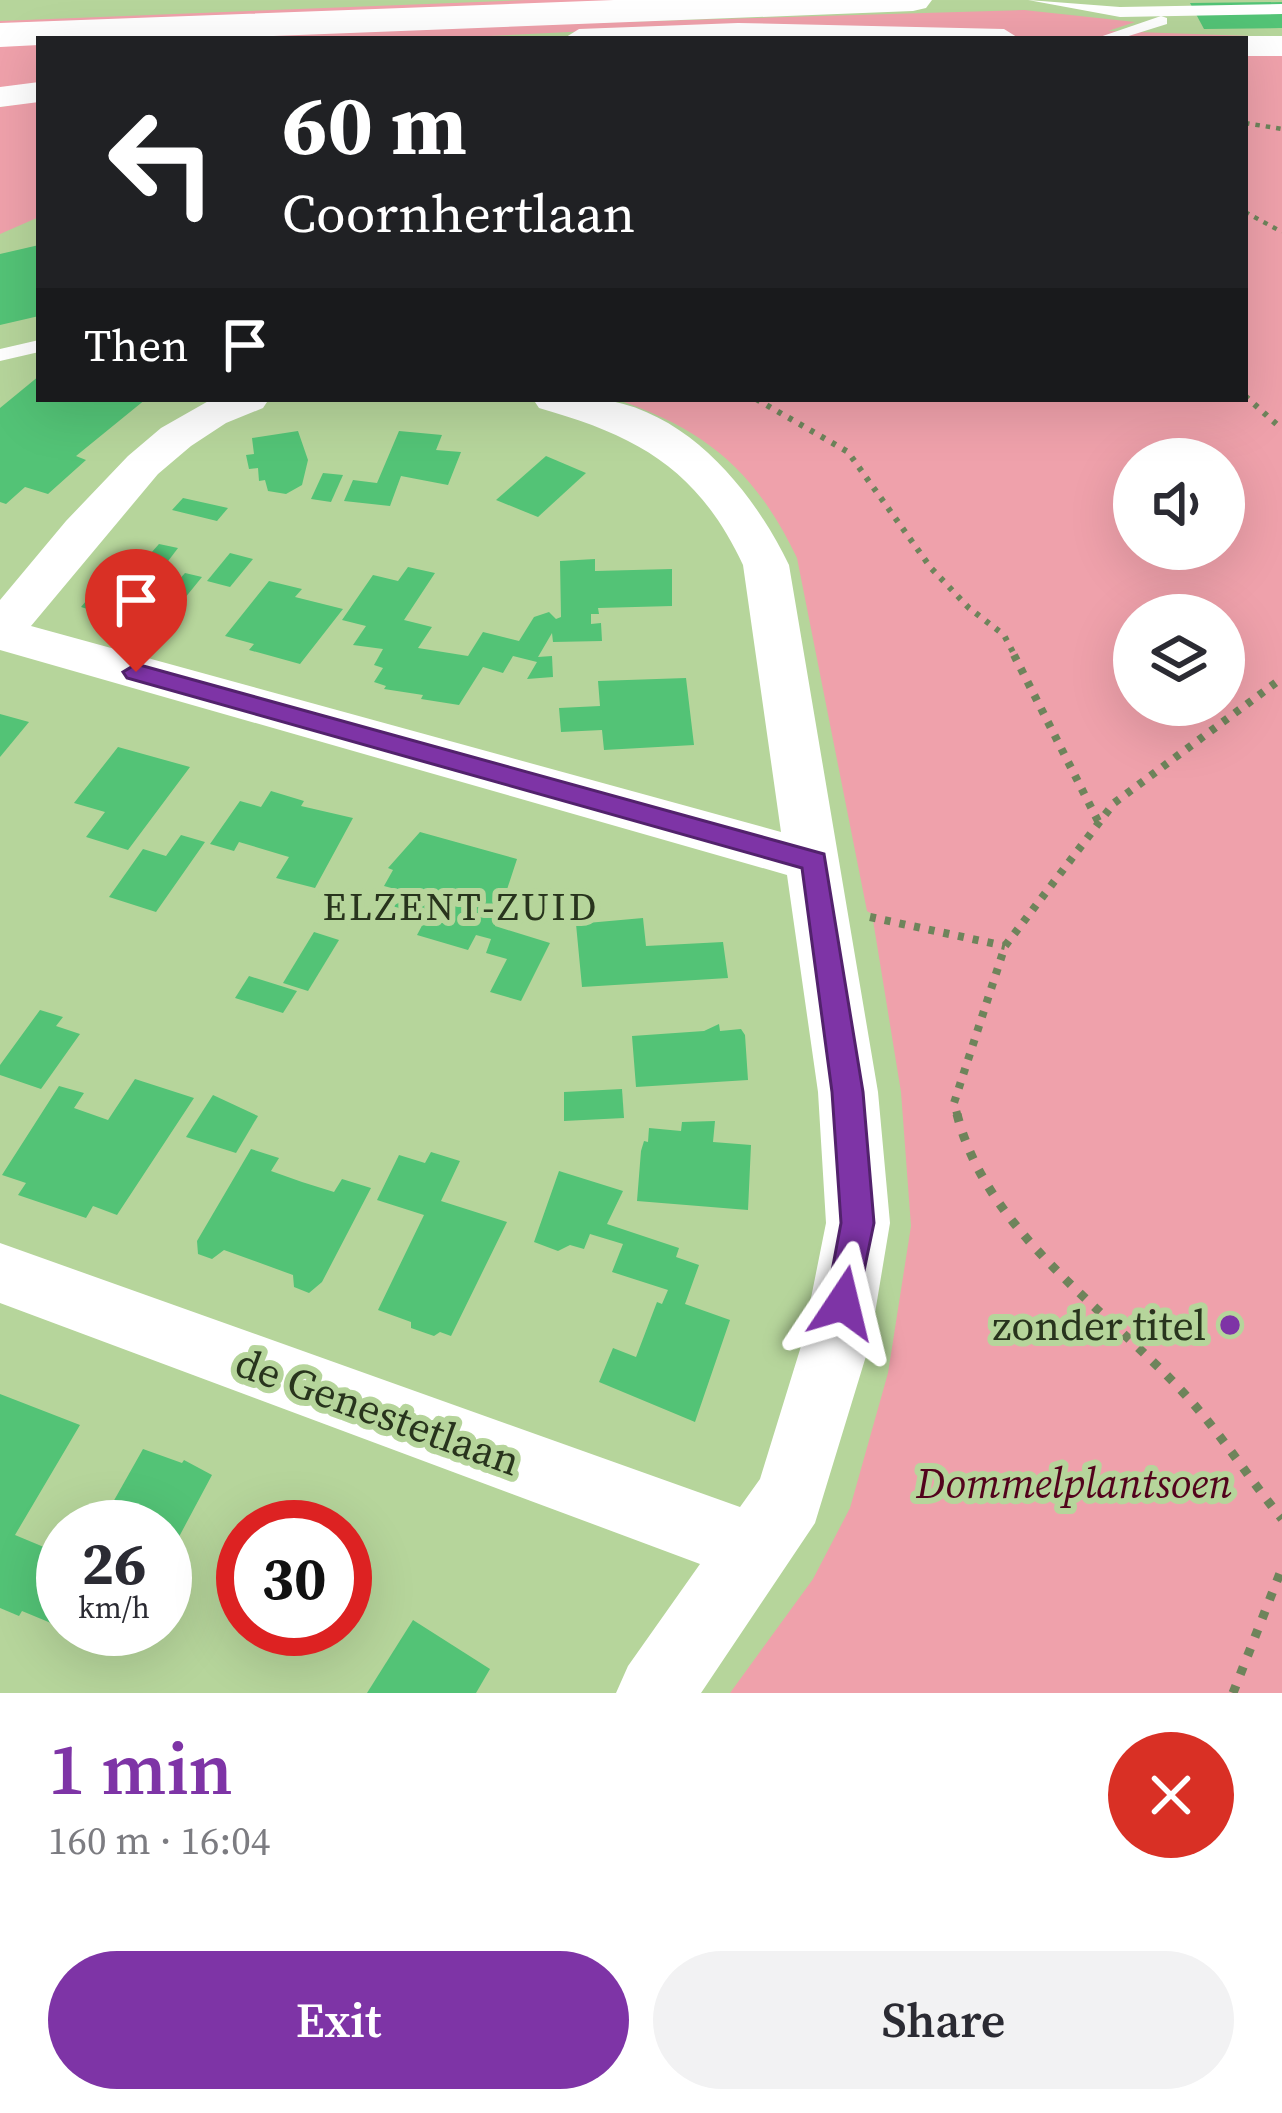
<!DOCTYPE html>
<meta charset="utf-8">
<style>
body{margin:0;font-family:"Source Serif 4",serif;background:#f2f2f3;color:#2b2b33;height:100vh;display:flex;flex-direction:column;font-size:45px;white-space:nowrap}
*{box-sizing:border-box;margin:0}
p{font-size:39px;color:#7c7c81}
.icon{flex:none;width:66px;height:66px;fill:none;stroke:currentColor;stroke-width:2;stroke-linecap:round;stroke-linejoin:round}
.map{position:relative;height:1693px;overflow:hidden}
.side{display:flex;flex-direction:column;background:#fff;flex:1}
.side>*{flex:none}
.hud{position:absolute;left:36px;top:36px;width:1212px;height:366px;border-radius:0px;box-shadow:0 12px 48px #0002;background:#202124;color:#fff;overflow:hidden}
.fabs{position:absolute;left:1113px;top:438px;display:grid;gap:24px}
.fabs a{display:grid;place-items:center;width:132px;height:132px;border-radius:50%;background:#fff;box-shadow:0 12px 48px #0002;font-size:60px}
.speed{position:absolute;left:36px;top:1500px;display:flex;gap:24px;font-size:60px;font-weight:700;text-align:center}
.speed>*{display:grid;place-content:center;width:156px;height:156px;border-radius:50%;background:#fff;box-shadow:0 12px 48px #0002;line-height:1}
.speed small{font-size:30px;font-weight:400}
.speed .limit{border:18px solid #d22;background:#fff;color:#111}
.pin{position:absolute;display:grid;place-items:center;width:102px;height:102px;color:#fff;margin:-123px -51px;border-radius:50% 50% 50% 0;rotate:-45deg;box-shadow:0 0 12px #0007}
.pin .icon{rotate:45deg}
.me{position:absolute;width:132px;margin:-66px;rotate:10deg;stroke-linejoin:round;filter:drop-shadow(0 0 9px #0008)}
.turn{display:flex;align-items:center;gap:42px;height:252px;padding:0 48px;font-size:54px}
.turn .icon{width:156px;height:156px;stroke-width:2.5}
.turn b{display:block;font-size:84px;line-height:102px}
.then{display:flex;align-items:center;height:114px;padding:0 48px;background:#0003;gap:24px;font-size:45px}
.round{display:grid;place-items:center;flex:none;width:126px;height:126px;border-radius:63px;background:#f2f2f3}
.head{display:flex;align-items:center;justify-content:space-between;height:204px;padding:0 48px}
h1{font-size:72px;font-weight:600;line-height:90px;color:#7e34a6}
.button{display:flex;gap:24px;margin-top:auto;padding:24px 48px}
.button a{flex:1;height:138px;border-radius:72px;background:#7e34a6;color:#fff;font-size:48px;font-weight:600;line-height:138px;text-align:center}
.button a+a{background:#f2f2f3;color:#2b2b33}
.map>svg:first-child{display:block}
</style>
<div class="map">
<svg width="1282" height="1693" viewBox="0 0 1282 1693">
<rect width="100%" height="100%" fill="#b6d59b"/>
<g fill="#efa1ab" fill-rule="evenodd">
<path d="M526 0H756L0 29V21Z"/>
<path d="M1024 10 1135 22 1108 31 1282 37V1693H730L813 1579 850 1508 888 1373 911 1226 901 1092 872 914 867 911 797 558C756 472 706 429 615 399H1245V39H634L672 27 427 39H49ZM1134 459H1224V549H1134ZM1134 615H1224V705H1134Z"/>
<path d="M39 39V87L0 92V41Z"/>
<path d="M39 101V217L0 234V107Z"/>
</g>
<g fill="#53c376">
<path d="M1282 2V28L1204 29 1190 3Z"/>
<path d="M39 245V316L0 325V254Z"/>
<path d="M39 376V399H146L76 456 86 460 48 494 25 487 6 504 0 502V408Z"/>
<path d="M298 431 308 460 302 485 286 494 268 491 265 480 259 481 258 468 249 469 246 455 254 454 252 438Z"/>
<path d="M399 431 442 435 436 450 461 452 448 485 401 476 390 506 344 501 353 480 377 483Z"/>
<path d="M546 456 586 473 538 517 496 500Z"/>
<path d="M323 473 343 475 331 502 311 499Z"/>
<path d="M183 498 228 508 217 521 172 510Z"/>
<path d="M159 544 178 548 156 577 177 582 185 573 202 577 158 631 81 607 116 566 135 571Z"/>
<path d="M230 553 253 559 230 587 207 581Z"/>
<path d="M595 559V571L672 569V606L598 608 599 614H591V624L601 623 602 641 553 642 552 633 538 657 552 656 553 677 527 679 537 662 513 656 503 673 483 667 459 705 421 699 423 695 384 689 386 686 374 682 383 668 374 665 383 649 353 645 366 626 342 620 373 575 398 581 408 567 435 573 404 620 432 627 418 648 468 656 483 632 519 641 534 617 549 612 556 619 561 617 560 561Z"/>
<path d="M269 581 302 589 295 597 343 609 300 664 249 650 254 644 225 636Z"/>
<path d="M686 678 694 745 604 750 602 730 561 732 559 708 600 706 598 681Z"/>
<path d="M0 714 29 722 0 757Z"/>
<path d="M118 747 190 767 128 850 86 837 105 812 74 803Z"/>
<path d="M271 791 304 801 301 806 353 818 315 888 276 878 289 857 239 842 234 851 210 844 240 801 261 807Z"/>
<path d="M420 832 517 859 495 926 550 943 521 1001 490 992 507 959 486 953 491 939 476 935 468 950 417 935 426 918 402 925 394 905 417 895 384 886 393 870 388 868Z"/>
<path d="M181 835 205 842 156 912 109 897 143 849 166 856Z"/>
<path d="M643 918 646 946 723 942 728 978 582 987 576 924Z"/>
<path d="M314 932 339 940 308 991 283 983Z"/>
<path d="M249 976 297 991 283 1013 235 998Z"/>
<path d="M40 1010 63 1017 56 1026 80 1034 41 1089 0 1075V1065Z"/>
<path d="M719 1024 720 1031 741 1029 745 1035 748 1080 636 1087 632 1036 704 1031Z"/>
<path d="M135 1079 194 1098 117 1215 93 1206 86 1218 18 1195 26 1183 2 1175 59 1086 84 1093 74 1108 108 1120Z"/>
<path d="M622 1089 624 1118 564 1121V1092Z"/>
<path d="M213 1095 258 1116 236 1153 186 1137Z"/>
<path d="M715 1121 713 1142 751 1145 748 1210 637 1201 641 1151 644 1141 648 1142 649 1128 681 1131 682 1122Z"/>
<path d="M251 1149 279 1158 271 1171 302 1182 334 1192 342 1179 371 1188 322 1282 309 1293 294 1287 293 1275 224 1250 212 1259 198 1254 197 1241Z"/>
<path d="M431 1152 460 1161 441 1201 507 1222 451 1336 440 1332 434 1336 411 1328V1322L378 1310 424 1215 377 1200 399 1155 425 1163Z"/>
<path d="M559 1171 623 1191 607 1224 679 1248 676 1257 699 1265 685 1304 730 1320 695 1422 599 1382 613 1348 636 1357 657 1302 662 1304 668 1290 612 1272 623 1244 590 1234 584 1249 570 1245 558 1251 534 1242Z"/>
<path d="M0 1394 80 1425 15 1535 63 1555V1628L22 1611 19 1616 0 1608Z"/>
<path d="M143 1449 182 1463 184 1460 212 1475 165 1563V1527H99Z"/>
<path d="M413 1620 490 1669 476 1693H367Z"/>
</g>
<g fill="none" stroke-linecap="round" stroke-linejoin="round">
<g stroke="#6e845b" stroke-width="4.5" stroke-dasharray="4.5 6" stroke-linecap="butt">
<path d="M1245 123 1282 129"/>
<path d="M1245 212 1282 232"/>
</g>
<g stroke="#6e845b" stroke-width="6" stroke-dasharray="4.5 8" stroke-linecap="butt">
<path d="M1245 396 1282 429"/>
<path d="M756 399 848 452 931 568 969 608 1004 635 1016 658"/>
</g>
<g stroke="#6e845b" stroke-width="8" stroke-dasharray="6 9" stroke-linecap="butt">
<path d="M1014 655 1099 823"/>
<path d="M870 917 1005 946"/>
<path d="M958 1117 954 1103 1005 946 1114 803 1282 678"/>
</g>
<g stroke="#6e845b" stroke-width="9" stroke-dasharray="8 12" stroke-linecap="butt">
<path d="M957 1114C986 1230 1102 1306 1180 1389 1218 1429 1247 1476 1282 1519"/>
<path d="M1233 1693 1282 1568"/>
</g>
<g fill="#fff" fill-rule="evenodd">
<path d="M1028 0 1120 7 1282 4V14L1120 17Z"/>
<path d="M1161 16 1167 18V24L1119 39H1094Z"/>
<path d="M39 340V352L0 361V349Z"/>
</g>
<g fill="#fff" fill-rule="evenodd">
<path d="M738 23 1004 29 1020 39H563L579 29Z"/>
<path d="M1245 36H1282V56H1245V39H1234Z"/>
<path d="M39 82V102L0 107V87Z"/>
<path d="M212 399H269L263 408 226 423 191 446 158 474 31 626 781 832 743 565C698 469 638 436 539 408L533 399C554 399 578 396 599 399 688 410 753 491 789 565L878 1092 890 1223 870 1343 815 1523 701 1693H616L628 1666 700 1564 0 1303V1243L740 1507 760 1479 802 1343 826 1223 818 1092 787 875 0 650V600L66 521 128 456 161 428Z"/>
</g>
<path fill="#fff" fill-rule="evenodd" d="M614 0H932L926 8 913 11 198 39H39V45L0 47V23Z"/>
</g>
<path fill="#7e34a6" stroke="#52226c" stroke-width="3" d="M136 664 824 854 863 1092 874 1223 855 1314 843 1319 831 1314 826 1303 841 1223 832 1092 802 868 127 678 123 672Z"/>
<circle fill="#7e34a6" stroke="#b6d59b" stroke-width="4.5" cx="1230" cy="1325" r="12"/>
<g text-anchor="middle" stroke-width="12" stroke-linejoin="round" paint-order="stroke">
<g font-size="39" letter-spacing="3" fill="#28341d" stroke="#b6d59b">
<text x="461" y="920">ELZENT-ZUID</text>
</g>
<g font-size="42" fill="#28341d" stroke="#b6d59b" text-anchor="end">
<text x="1206" y="1340">zonder titel</text>
</g>
<g font-size="42" fill="#28341d" stroke="#b6d59b">
<text transform="translate(378 1411) rotate(20)" y="15">de Genestetlaan</text>
</g>
<g font-size="42" font-style="italic" fill="#52031c" stroke="#b6d59b">
<text x="1074" y="1498">Dommelplantsoen</text>
</g>
</g>
</svg>
<div class="fabs">
<a><svg class="icon" aria-label="sound" viewBox="0 0 24 24"><path d="M4 9h4l5-4v14l-5-4H4zM17 9q2 3 0 6"/></svg></a>
<a><svg class="icon" aria-label="layers" viewBox="0 0 24 24"><path d="M12 4l9 5-9 5-9-5zM3 14l9 5 9-5"/></svg></a>
</div>
<div class="speed"><div>26<small>km/h</small></div><div class="limit">30</div></div>
<div class="pin" style="left:136px;top:672px;background:#d93025"><svg class="icon" aria-label="arrive" viewBox="0 0 24 24"><path d="M6 21V4h12l-3 4 3 4H6"/></svg></div>
<svg class="me" style="left:843px;top:1303px" viewBox="-20 -20 40 40"><path d="M0-17L14 15 0 8-14 15z" fill="#7e34a6" stroke="#fff" stroke-width="4"/></svg>
<div class="hud">
<div class="turn"><svg class="icon" aria-label="left" viewBox="0 0 24 24"><path d="M17 20v-9H6M10 6l-5 5 5 5"/></svg><div><b>60 m</b>Coornhertlaan</div></div>
<div class="then">Then<svg class="icon" aria-label="arrive" viewBox="0 0 24 24"><path d="M6 21V4h12l-3 4 3 4H6"/></svg></div>
</div>
</div>
<section class="side">
<div class="head"><div><h1>1 min</h1><p>160 m · 16:04</p></div><a class="round" style="background:#d93025;color:#fff"><svg class="icon" aria-label="close" viewBox="0 0 24 24"><path d="M6 6l12 12M18 6L6 18"/></svg></a></div>
<div class="button"><a>Exit</a><a>Share</a></div>
</section>
